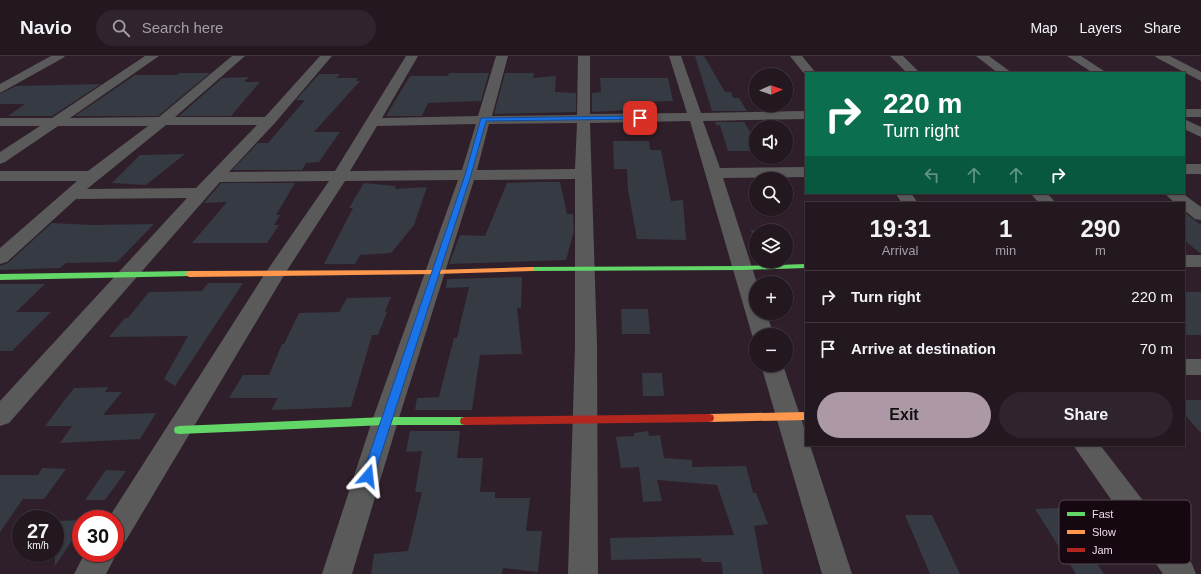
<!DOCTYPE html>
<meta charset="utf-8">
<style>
body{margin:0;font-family:Arial,sans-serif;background:#2f242d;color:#f1f3f6;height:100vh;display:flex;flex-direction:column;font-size:15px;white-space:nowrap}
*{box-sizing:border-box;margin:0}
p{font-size:13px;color:#a39fa5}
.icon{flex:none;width:22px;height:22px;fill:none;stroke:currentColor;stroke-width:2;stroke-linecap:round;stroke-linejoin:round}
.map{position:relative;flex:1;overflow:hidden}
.sheet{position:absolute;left:805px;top:146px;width:380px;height:244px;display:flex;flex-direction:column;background:#231720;border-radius:0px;box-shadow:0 1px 3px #0004,0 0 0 1px #40363e}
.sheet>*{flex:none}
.hud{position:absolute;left:805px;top:16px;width:380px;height:122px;border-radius:0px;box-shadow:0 1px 3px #0004,0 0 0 1px #40363e;background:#0b6e4f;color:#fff;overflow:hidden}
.needle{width:26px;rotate:88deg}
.fabs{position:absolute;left:749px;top:12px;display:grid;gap:8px}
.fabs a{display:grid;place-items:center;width:44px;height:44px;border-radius:50%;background:#231720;box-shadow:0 1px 3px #0004,0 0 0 1px #40363e;font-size:20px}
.speed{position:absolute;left:12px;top:454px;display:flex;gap:8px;font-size:20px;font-weight:700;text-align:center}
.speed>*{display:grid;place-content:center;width:52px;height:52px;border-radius:50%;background:#231720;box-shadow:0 1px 3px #0004,0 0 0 1px #40363e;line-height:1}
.speed small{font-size:10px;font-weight:400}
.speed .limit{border:6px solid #d22;background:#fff;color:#111}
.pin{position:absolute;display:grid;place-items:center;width:34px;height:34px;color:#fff;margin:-17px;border-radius:8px;box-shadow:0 2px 6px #0006}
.me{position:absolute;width:44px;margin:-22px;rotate:17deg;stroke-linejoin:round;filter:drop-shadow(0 0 3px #0008)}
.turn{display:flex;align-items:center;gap:14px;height:84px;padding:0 12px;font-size:18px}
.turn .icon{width:52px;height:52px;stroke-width:2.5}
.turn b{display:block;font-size:28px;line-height:34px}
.lanes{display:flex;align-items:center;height:38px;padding:0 12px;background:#0003;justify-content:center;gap:20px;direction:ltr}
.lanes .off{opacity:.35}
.eta{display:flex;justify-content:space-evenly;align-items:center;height:68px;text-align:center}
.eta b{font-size:24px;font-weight:700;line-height:28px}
.cta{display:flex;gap:8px;margin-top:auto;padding:8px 12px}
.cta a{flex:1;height:46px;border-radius:24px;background:#ac99a5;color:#111;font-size:16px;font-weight:700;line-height:46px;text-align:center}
.cta a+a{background:#2f242d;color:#f1f3f6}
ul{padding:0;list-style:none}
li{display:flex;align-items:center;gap:12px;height:52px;padding:0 12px;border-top:1px solid #40363e}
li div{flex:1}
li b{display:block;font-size:15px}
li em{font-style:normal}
header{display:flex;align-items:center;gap:24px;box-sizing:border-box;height:56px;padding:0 20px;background:#231720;border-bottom:1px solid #40363e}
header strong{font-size:19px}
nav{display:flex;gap:22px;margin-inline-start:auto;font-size:14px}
.search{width:280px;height:36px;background:#2f242d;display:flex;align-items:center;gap:10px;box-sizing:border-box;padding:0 14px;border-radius:22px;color:#a39fa5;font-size:15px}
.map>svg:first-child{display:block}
</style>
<header>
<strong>Navio</strong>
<div class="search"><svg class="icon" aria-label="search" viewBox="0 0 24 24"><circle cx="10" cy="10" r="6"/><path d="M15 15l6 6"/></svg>Search here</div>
<nav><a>Map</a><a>Layers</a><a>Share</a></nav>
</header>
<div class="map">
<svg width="1201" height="518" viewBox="0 0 1201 518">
<rect width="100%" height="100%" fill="#2f1f2a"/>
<g fill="#353a43">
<path d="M695 0H704L725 36H731L733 42H739L747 55H712Z"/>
<path d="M180 17H210L158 60H75L135 19H177Z"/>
<path d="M449 17H489L481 45 428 47 422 60H386L410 20H448Z"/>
<path d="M505 17H534L533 22 556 20 555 36 576 37V56L494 58Z"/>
<path d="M319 18H340L336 22H358L356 25H360L314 76H340L319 106 306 107 302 114H232L258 87H268L305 44H296Z"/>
<path d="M249 21 244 26H260L231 60H179L222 22Z"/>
<path d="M600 22H668L673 45 639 46 642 53 592 56V37L601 36Z"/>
<path d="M101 28 52 60H8L25 48H0V38L16 30Z"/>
<path d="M715 66H744L756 85V95H728L720 69H716Z"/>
<path d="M613 85H649L650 94H661L671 145 683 144 686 184 637 183 628 134 627 113H614Z"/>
<path d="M185 98 146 129 112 127 140 99Z"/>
<path d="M536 126H560L567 158H573L574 175 566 204 449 208 460 179 485 180 507 127Z"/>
<path d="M221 127H295L276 159H280L274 169H279L267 187H192L227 146 204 147Z"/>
<path d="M364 127 396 130 395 133 427 131 414 169 391 197 360 199 355 208H324L353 152H349Z"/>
<path d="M1184 156 1201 169V198L1184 184Z"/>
<path d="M52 167 93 169 154 168 117 206 66 207 60 212 0 214V210L8 207Z"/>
<path d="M781 173V175H756V188L751 174Z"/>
<path d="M522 221 521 252H517L522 298 480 299 472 354H415L417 342 439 341 454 282H457L469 231 446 232 447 223Z"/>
<path d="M208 227H243L175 330 164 323 188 280 109 281 125 262H128L149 236 202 235Z"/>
<path d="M0 228H45L16 256H51L12 295H0Z"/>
<rect x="1184" y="236" width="17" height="43"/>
<path d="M391 241 385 256H387L378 279H372L351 351 271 354 278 342H229L243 319H269L282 288H284L299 257 339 256 347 242Z"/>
<path d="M621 253H648L650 278H622Z"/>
<path d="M642 317H662L664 340H643Z"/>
<path d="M108 331 105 336H122L103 359 156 357 140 383 60 387 72 370H45L74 332Z"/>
<path d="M1184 344H1201V377L1184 358Z"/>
<path d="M410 375H460L457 402H483L480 436H495V442H530L526 475H542L538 516 503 512 502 518H371L374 498 408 495 422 436H415L422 395 406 396Z"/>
<path d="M648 375 649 380 660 379 664 402 692 404V411L746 410 753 437H756L768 468 754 470 763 518H723L721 506H702L701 502 611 504 610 482 734 479 717 429 657 424 662 445 643 446 639 411 621 412 616 381 634 380V377Z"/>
<path d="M42 412 66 413 44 443H23L0 476V419H38Z"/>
<path d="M106 414 126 415 105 444H85Z"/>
<path d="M1060 452 1104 518H1076L1035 453Z"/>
<path d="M905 459H932L960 518H930Z"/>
<path d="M81 464V471L55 510V465Z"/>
</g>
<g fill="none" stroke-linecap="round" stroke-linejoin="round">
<g fill="#5a5a5a" fill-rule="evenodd">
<path d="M51 0H65L63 2 0 37V28Z"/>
<path d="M145 0H159L70 62 159 61 232 0H245L175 61H265L320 0H332L274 68 229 116 335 115 406 0H418L382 62 478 60 496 0H508L492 60 577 59 578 0H590V58L687 57 669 0H681L701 57 806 55V63L703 65 720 112 806 111V121L723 122 757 227 756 257H766L774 279H756V284L752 279 690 65 590 67 597 289 598 518H568L575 289V123L474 124 398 365 352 518H322L372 365 458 124 345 125 286 216 125 486 115 489V463H108L266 216 329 125 220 126 9 367 0 370V345L187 142 76 143 7 206 0 208V192L77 125H0V115H88L148 70H58L5 106 0 108V96L40 70H0V62H52ZM577 67 575 113 477 114 489 68ZM476 68 462 114 350 115 377 70ZM166 69H257L196 132 87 133Z"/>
<path d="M790 0H802L816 17H806V20Z"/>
<path d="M890 0H903L920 17H907Z"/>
<path d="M976 0H989L1012 17H998Z"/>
<path d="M1067 0H1081L1107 17H1093Z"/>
<path d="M1155 0H1170L1201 16V25L1157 2Z"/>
<rect x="1184" y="53" width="17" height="8"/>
<path d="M1184 63 1201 71V81L1184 73Z"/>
<rect x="1184" y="108" width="17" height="10"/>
<path d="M895 137H911L918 147H902Z"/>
<path d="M1030 137H1047L1056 147H1039Z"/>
<path d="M1164 137H1182L1201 151V164L1195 163 1184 154V147H1175Z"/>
<rect x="1184" y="199" width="17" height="12"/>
<rect x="1184" y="303" width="17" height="16"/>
<path d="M761 309H783L806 377V389H810L852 518H822Z"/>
<path d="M1073 389H1100L1192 508 1196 518H1163Z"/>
<path d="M115 493 117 497 106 518H74L85 497H115Z"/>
</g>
<g fill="#63d668" fill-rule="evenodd">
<path d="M806 208V212L743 214 530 215 526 213 530 211 743 210Z"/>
<path d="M189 215 192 216 193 218 192 220 0 224V218Z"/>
<path d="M385 361H465L469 362 470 365 469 368 465 369H385L179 378 175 377 174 374 175 371 179 370Z"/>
</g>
<g fill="#ff974d" fill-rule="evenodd">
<path d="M530 211H533L534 213 533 215 435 218 189 221 185 218 189 215 435 214Z"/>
<path d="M806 356V364L709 366 705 365 704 362 705 359 709 358Z"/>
</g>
<path fill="#b3261e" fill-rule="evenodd" d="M709 358 713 359 714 362 713 365 709 366 465 369 461 368 460 365 461 362 465 361Z"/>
</g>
<path fill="#1a73e8" stroke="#114b97" d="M640 60H642V63L486 65 471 119 374 420 372 424 368 425 364 424 362 420 465 119 481 62Z"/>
<rect x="1059" y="444" width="132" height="64" rx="6" fill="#150811" stroke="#564751" stroke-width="1"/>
<rect x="1067" y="456" width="18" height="4" fill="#63d668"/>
<rect x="1067" y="474" width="18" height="4" fill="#ff974d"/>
<rect x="1067" y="492" width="18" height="4" fill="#b3261e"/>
<g font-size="11" fill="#efdbe7">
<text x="1092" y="462">Fast</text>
<text x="1092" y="480">Slow</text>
<text x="1092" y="498">Jam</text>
</g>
</svg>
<div class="fabs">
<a><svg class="needle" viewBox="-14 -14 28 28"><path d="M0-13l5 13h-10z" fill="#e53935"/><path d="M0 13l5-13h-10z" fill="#a39fa5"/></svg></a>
<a><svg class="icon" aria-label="sound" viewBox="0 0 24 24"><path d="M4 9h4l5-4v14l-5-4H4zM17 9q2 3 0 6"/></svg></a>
<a><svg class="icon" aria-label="search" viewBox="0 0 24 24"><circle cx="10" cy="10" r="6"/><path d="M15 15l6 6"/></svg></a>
<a><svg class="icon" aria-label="layers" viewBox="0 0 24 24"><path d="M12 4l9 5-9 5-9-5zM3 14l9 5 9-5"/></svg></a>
<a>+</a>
<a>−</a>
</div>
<div class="speed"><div>27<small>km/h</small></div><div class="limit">30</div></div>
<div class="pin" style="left:640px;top:62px;background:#d93025"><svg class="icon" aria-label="arrive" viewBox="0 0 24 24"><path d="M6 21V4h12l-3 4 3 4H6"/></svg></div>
<svg class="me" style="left:368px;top:420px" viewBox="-20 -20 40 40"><path d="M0-17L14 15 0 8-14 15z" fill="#1a73e8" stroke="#fff" stroke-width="4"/></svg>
<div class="hud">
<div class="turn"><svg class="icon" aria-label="right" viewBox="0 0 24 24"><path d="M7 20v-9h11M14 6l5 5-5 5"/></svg><div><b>220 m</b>Turn right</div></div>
<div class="lanes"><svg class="icon off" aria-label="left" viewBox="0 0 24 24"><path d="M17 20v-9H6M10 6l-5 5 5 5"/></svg><svg class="icon off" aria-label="ahead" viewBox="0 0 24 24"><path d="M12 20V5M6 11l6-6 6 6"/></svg><svg class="icon off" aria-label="ahead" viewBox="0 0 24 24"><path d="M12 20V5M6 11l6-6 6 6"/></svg><svg class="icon" aria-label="right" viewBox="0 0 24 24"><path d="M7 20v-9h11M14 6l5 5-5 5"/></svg></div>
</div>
<section class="sheet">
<div class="eta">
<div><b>19:31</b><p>Arrival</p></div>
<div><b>1</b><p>min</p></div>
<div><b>290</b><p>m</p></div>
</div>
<ul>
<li><svg class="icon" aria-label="right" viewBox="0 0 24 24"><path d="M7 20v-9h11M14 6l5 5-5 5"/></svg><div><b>Turn right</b></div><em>220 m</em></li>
<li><svg class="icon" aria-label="arrive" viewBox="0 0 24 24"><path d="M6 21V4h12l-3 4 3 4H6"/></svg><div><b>Arrive at destination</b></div><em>70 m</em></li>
</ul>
<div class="cta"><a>Exit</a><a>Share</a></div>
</section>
</div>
